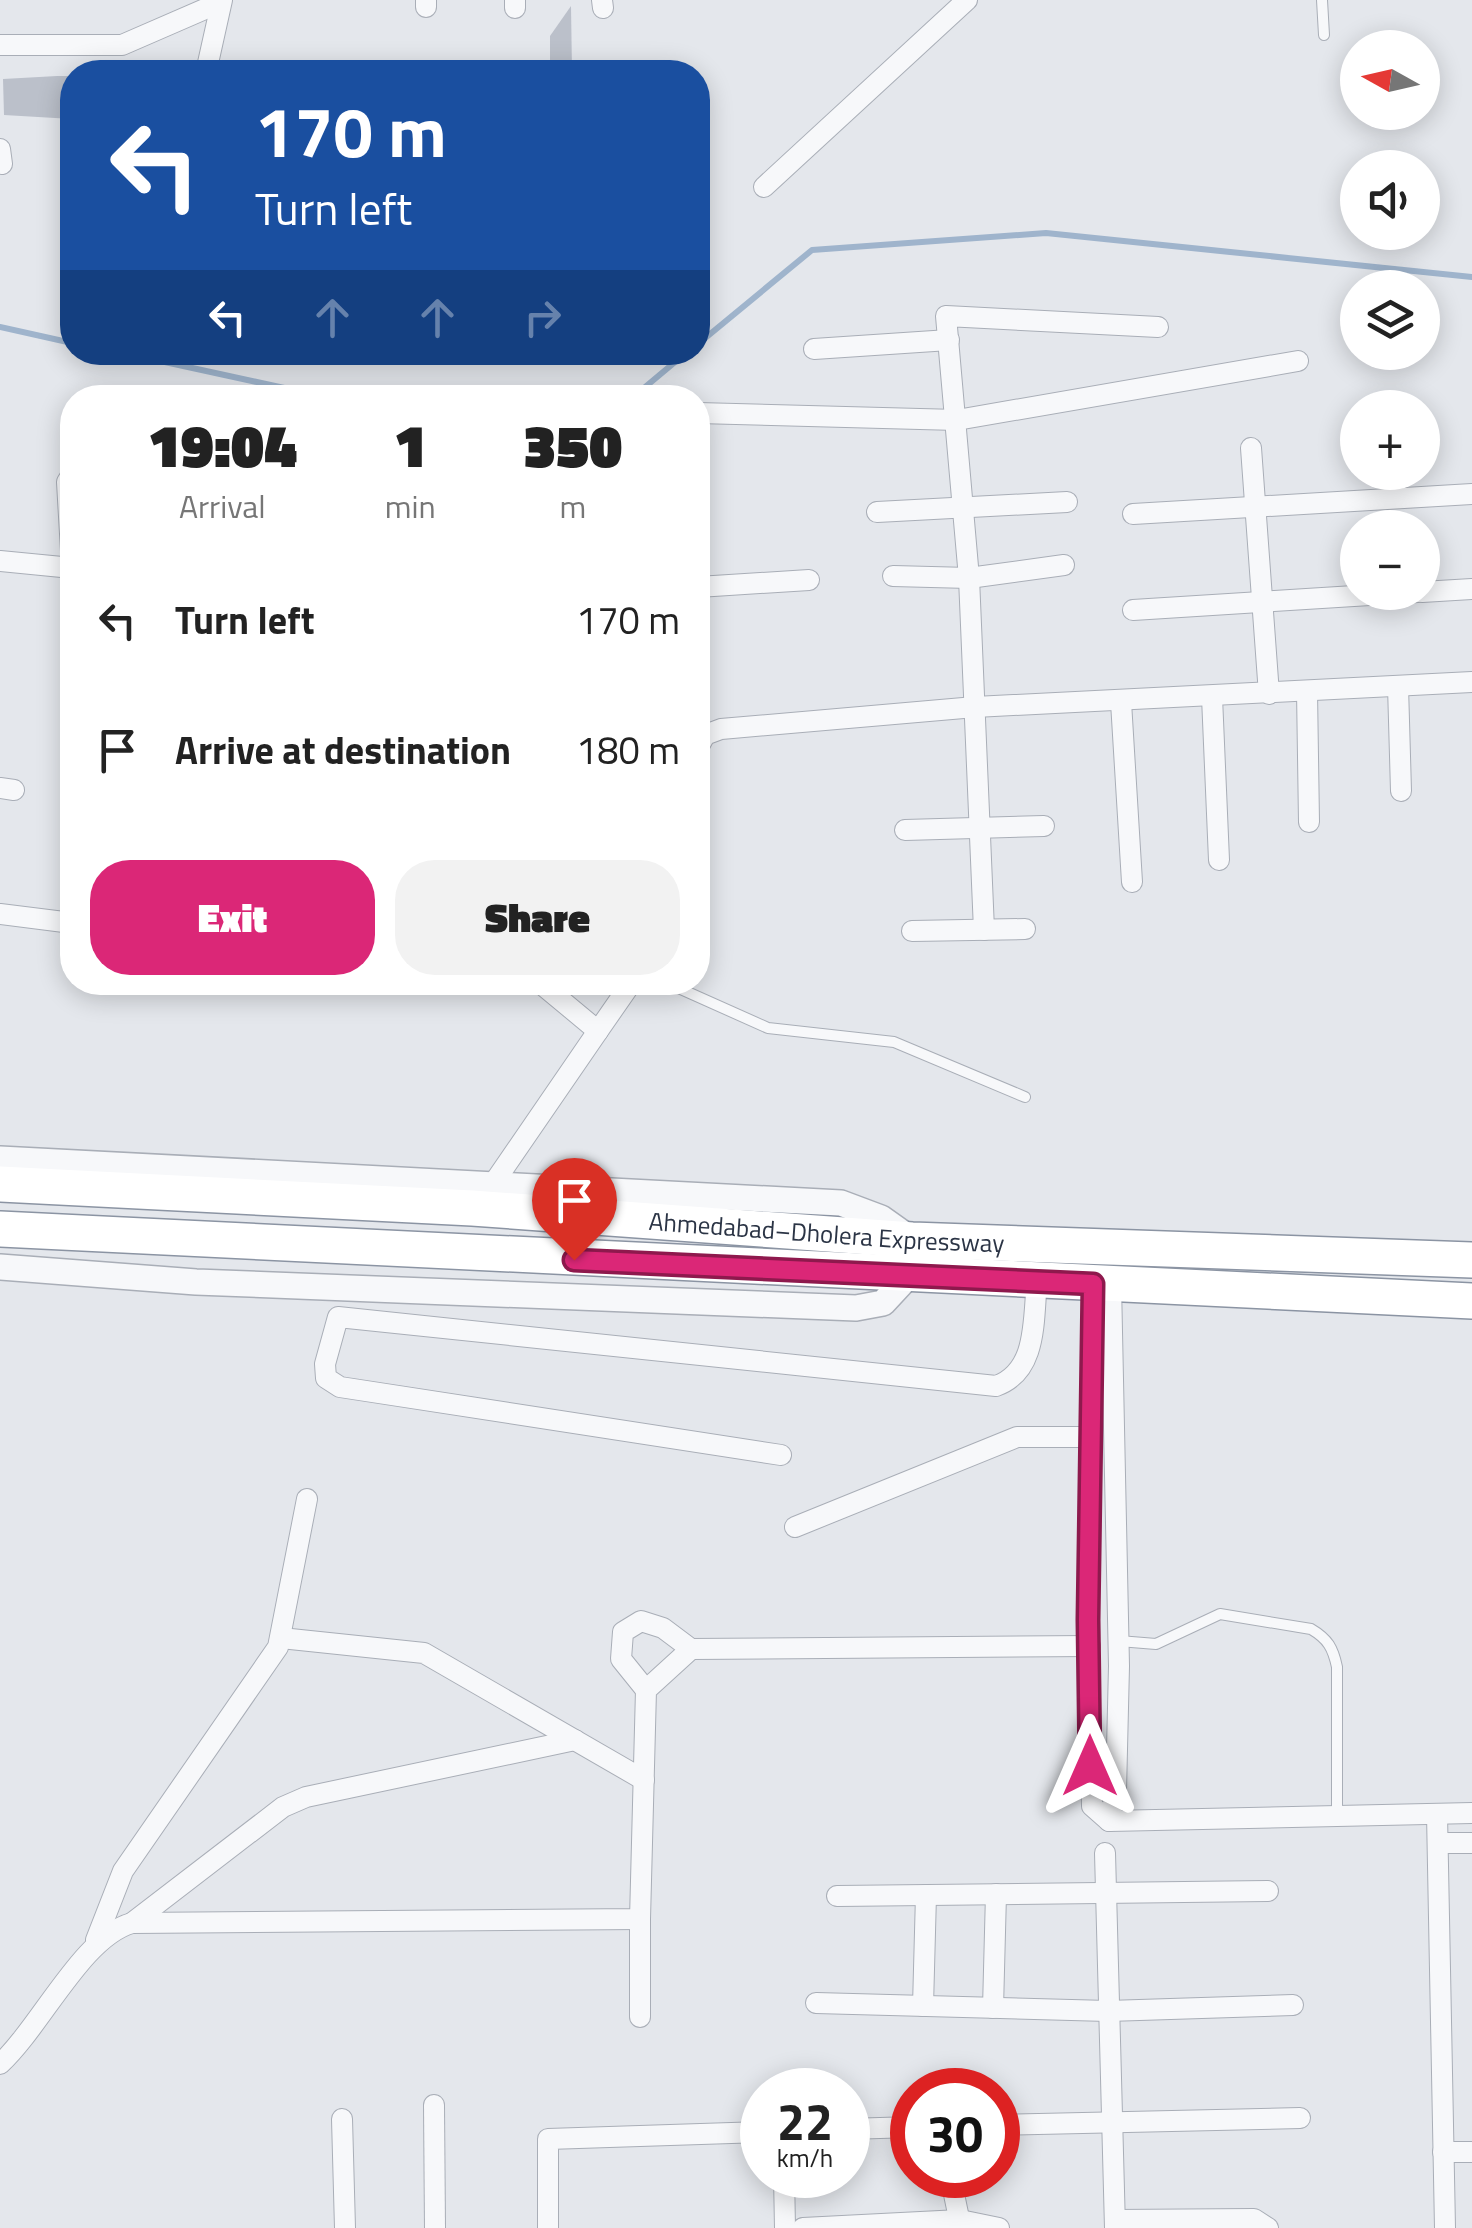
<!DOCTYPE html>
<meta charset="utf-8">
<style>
body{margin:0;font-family:"Titillium Web",sans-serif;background:#f2f2f2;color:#222;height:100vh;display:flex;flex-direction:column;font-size:38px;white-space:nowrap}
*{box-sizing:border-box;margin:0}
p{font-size:32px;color:#767676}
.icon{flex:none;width:55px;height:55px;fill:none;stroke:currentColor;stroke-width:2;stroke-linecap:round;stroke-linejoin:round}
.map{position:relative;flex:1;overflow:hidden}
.drawer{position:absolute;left:60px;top:385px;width:650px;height:610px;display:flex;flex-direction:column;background:#fff;border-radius:40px;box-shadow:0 5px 25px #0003}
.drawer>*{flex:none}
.hud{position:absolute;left:60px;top:60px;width:650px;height:305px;border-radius:40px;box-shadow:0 5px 25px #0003;background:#1a4fa0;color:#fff;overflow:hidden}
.needle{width:65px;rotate:278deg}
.tools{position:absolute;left:1340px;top:30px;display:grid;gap:20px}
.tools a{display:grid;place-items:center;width:100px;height:100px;border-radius:50%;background:#fff;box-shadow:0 5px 25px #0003;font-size:50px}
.speed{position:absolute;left:740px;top:2068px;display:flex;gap:20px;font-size:50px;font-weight:700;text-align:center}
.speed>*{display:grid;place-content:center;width:130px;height:130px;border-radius:50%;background:#fff;box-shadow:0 5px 25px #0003;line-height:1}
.speed small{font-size:25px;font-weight:400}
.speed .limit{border:15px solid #d22;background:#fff;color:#111}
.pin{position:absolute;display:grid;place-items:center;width:85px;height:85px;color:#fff;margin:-102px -42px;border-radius:50% 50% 50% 0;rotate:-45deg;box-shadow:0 0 10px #0007}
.pin .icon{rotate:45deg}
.me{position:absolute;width:110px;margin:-55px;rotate:0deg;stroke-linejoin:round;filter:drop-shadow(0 0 8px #0008)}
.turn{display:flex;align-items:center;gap:35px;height:210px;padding:0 30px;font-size:45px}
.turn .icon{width:130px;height:130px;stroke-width:2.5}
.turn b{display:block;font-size:70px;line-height:85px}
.lanes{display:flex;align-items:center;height:95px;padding:0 30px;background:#0003;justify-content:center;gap:50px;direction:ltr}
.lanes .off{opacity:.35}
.eta{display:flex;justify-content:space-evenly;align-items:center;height:170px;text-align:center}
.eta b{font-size:60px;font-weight:800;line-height:70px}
.cta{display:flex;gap:20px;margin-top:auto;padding:20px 30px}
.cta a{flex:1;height:115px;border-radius:40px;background:#db2777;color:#fff;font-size:40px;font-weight:800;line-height:115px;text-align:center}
.cta a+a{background:#f2f2f2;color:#222}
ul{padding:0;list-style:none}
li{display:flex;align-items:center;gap:30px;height:130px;padding:0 30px}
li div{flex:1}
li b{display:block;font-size:38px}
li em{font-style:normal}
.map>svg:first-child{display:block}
</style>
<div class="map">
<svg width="1472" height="2228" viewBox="0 0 1472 2228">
<rect width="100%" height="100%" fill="#e4e7ec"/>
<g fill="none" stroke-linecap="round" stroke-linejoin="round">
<g stroke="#9fb4cc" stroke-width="6">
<path d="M0 327 72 343"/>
<path d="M698 344 812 250 1046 233 1472 277"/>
<path d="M119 352 330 398"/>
<path d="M632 398 687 352"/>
</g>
</g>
<g fill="#bbc0ca">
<path d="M571 6 572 72H550V36Z"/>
<path d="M57 76H72V119L4 115 3 79Z"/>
</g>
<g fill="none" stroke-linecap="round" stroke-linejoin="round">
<g stroke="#a9aeb7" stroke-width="12">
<g id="service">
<path d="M1322 0 1324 35"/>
<path d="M665 982 768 1028 894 1042 1025 1097"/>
<path d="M1119 1641 1156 1644 1220 1614 1311 1629C1328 1639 1333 1648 1337 1667V1815"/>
</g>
</g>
<g stroke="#a9aeb7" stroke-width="22">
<g id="minor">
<path d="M426 0V7"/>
<path d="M515 0V8"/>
<path d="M602 0 603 8"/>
<path d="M0 45H122L221 2"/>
<path d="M206 72 222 0"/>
<path d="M0 149 2 164"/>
<path d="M764 187 967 0"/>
<path d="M814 349 949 340"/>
<path d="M698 413 957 420 1298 361"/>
<path d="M1251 448 1269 694"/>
<path d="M72 474 67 482 72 568"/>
<path d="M877 512 1067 502"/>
<path d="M1133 514 1472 494"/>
<path d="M0 561 72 568"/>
<path d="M893 576 969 578 1064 565"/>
<path d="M698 587 809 580"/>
<path d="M1422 592 1472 589"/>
<path d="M1133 610 1418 592"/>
<path d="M1398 686 1401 791"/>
<path d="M1307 691 1309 822"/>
<path d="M1212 697 1219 860"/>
<path d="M1121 702 1132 882"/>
<path d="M698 748 705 735 721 729 975 707 1472 682"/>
<path d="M0 788 14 790"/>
<path d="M905 830 1044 826"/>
<path d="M0 914 72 923"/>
<path d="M984 930 969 578 946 316 1158 327"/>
<path d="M912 931 1025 929"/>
<path d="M539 982 598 1031 632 982"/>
<path d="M493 1184 598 1031"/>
<path d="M1093 1283 1088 1620 1092 1806 1109 1821 1472 1813"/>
<path d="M781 1455 340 1387 326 1378 325 1364 338 1317 996 1386C1038 1371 1033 1319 1037 1281"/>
<path d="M795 1527 1017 1437H1091"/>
<path d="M281 1638 424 1653 644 1780"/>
<path d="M646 1690 621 1659 623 1632 641 1621 663 1628 691 1649"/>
<path d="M1437 1814 1445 2228"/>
<path d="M1109 1821 1116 1791 1119 1666 1111 1284"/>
<path d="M1438 1843H1472"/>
<path d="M1105 1853 1115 2228"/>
<path d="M837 1896 1268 1891"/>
<path d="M640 1919V2017"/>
<path d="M132 1923 283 1807 306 1797 575 1740"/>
<path d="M96 1940 123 1871 278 1647 307 1499"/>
<path d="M816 2003 1108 2011 1293 2005"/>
<path d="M923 2006 926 1895"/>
<path d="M993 2008 996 1894"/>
<path d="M0 2064C42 2025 82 1937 132 1923L640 1919 646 1690 691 1649 1090 1646"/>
<path d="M434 2105 435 2228"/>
<path d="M342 2119 345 2228"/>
<path d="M998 2125 1300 2118"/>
<path d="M848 2129 912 2127"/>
<path d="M1443 2152H1472"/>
<path d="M784 2175 785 2228"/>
<path d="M950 2175 961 2228"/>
<path d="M1115 2220 1254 2219 1268 2228"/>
<path d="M548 2228V2139L762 2132"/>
<path d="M803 2228 960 2220 999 2228"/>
</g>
</g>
<g stroke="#a9aeb7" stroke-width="28">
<g id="tertiary">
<path d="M0 1159 841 1203 881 1218 912 1240"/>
<path d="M0 1267 196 1282 856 1308 883 1303 909 1275"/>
</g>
</g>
<g stroke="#8b94a3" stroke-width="38">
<g id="motorway">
<path id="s1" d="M0 1184 472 1208 912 1240 1472 1260"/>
<path d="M0 1229 1472 1301"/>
</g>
</g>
<use href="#service" stroke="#f7f8fa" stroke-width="10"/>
<use href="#minor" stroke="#f7f8fa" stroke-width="20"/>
<use href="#tertiary" stroke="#f7f8fa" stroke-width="25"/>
<use href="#motorway" stroke="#fff" stroke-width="35"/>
</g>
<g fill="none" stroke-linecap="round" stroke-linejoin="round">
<g stroke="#8e194d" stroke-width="25">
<path id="route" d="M574 1260 1093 1284 1088 1620 1090 1766"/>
</g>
<use href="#route" stroke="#db2777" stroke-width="18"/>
</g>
<g text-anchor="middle" stroke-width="10" stroke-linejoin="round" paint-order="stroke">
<g font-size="25" fill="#2b3445" stroke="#f4f6f9">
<text dy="9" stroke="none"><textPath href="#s1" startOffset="828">Ahmedabad–Dholera Expressway</textPath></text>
</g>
</g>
</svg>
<div class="tools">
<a><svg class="needle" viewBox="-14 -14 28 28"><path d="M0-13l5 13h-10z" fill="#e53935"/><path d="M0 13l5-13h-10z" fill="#767676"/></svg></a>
<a><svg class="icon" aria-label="sound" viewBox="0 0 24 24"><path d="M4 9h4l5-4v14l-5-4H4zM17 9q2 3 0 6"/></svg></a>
<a><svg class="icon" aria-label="layers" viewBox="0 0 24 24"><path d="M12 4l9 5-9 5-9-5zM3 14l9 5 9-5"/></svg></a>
<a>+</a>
<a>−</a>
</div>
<div class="speed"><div>22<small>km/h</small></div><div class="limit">30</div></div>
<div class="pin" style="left:574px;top:1260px;background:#d93025"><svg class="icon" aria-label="arrive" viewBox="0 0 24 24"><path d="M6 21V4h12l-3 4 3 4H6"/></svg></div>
<svg class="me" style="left:1090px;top:1766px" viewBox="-20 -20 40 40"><path d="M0-17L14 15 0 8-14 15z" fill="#db2777" stroke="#fff" stroke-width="4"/></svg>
<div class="hud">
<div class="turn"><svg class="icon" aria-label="left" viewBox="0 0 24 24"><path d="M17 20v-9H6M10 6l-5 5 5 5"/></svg><div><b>170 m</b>Turn left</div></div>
<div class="lanes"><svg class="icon" aria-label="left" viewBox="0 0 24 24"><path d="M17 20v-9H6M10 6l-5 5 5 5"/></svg><svg class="icon off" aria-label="ahead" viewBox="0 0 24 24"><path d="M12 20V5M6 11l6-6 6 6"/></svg><svg class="icon off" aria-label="ahead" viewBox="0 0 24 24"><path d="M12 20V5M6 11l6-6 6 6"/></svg><svg class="icon off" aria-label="right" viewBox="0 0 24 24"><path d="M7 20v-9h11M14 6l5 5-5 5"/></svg></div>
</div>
<section class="drawer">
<div class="eta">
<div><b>19:04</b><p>Arrival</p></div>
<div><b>1</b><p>min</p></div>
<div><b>350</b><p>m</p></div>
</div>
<ul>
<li><svg class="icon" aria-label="left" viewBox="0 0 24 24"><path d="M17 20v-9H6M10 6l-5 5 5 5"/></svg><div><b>Turn left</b></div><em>170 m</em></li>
<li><svg class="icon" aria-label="arrive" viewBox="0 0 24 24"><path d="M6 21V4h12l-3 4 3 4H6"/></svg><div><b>Arrive at destination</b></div><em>180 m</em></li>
</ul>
<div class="cta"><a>Exit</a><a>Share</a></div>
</section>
</div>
